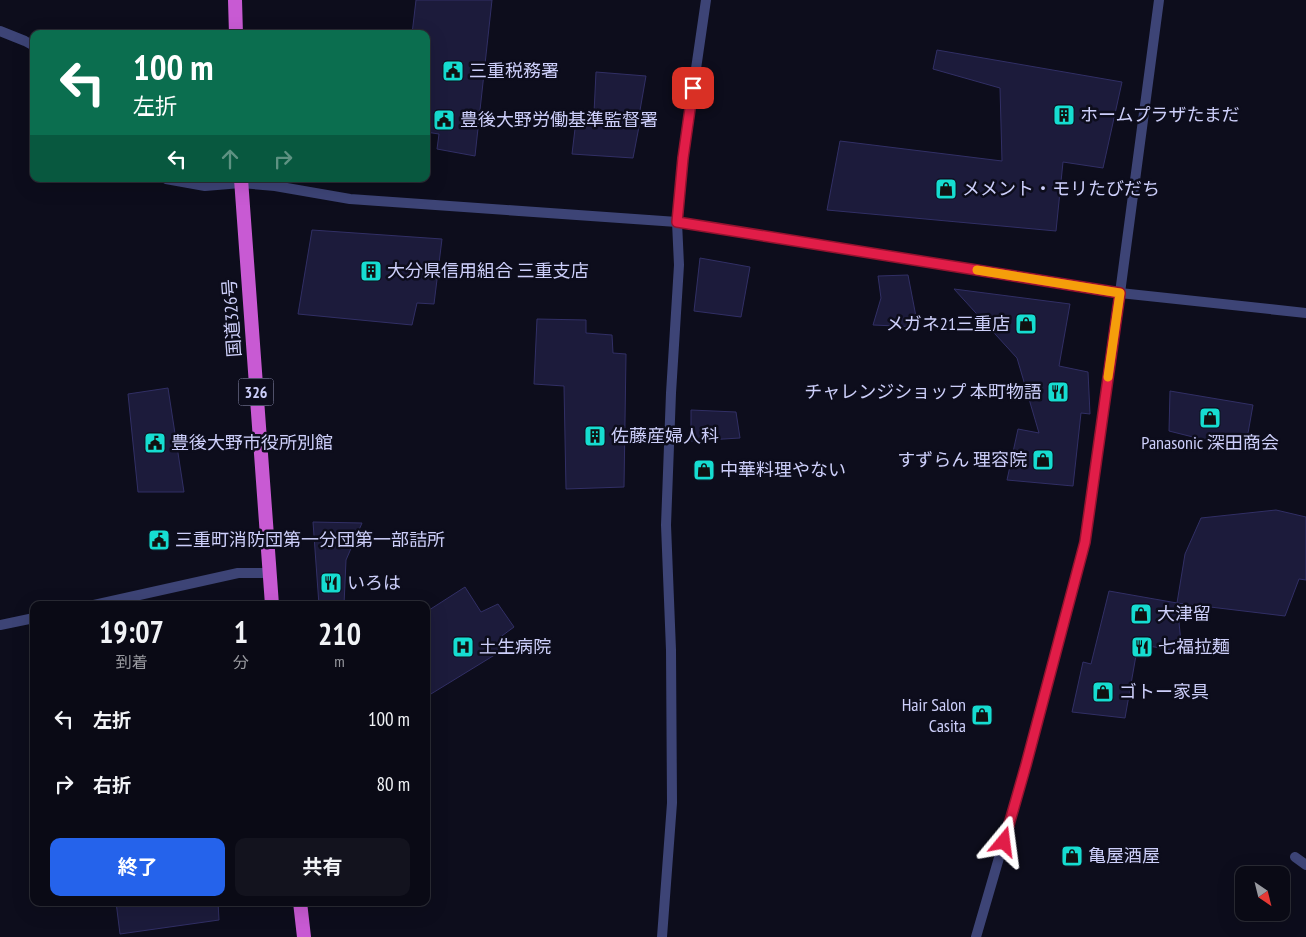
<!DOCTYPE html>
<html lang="ja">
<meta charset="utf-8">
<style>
body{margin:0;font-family:"PT Sans Narrow","Noto Sans JP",sans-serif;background:#13131e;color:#f1f3f6;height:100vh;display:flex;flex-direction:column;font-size:19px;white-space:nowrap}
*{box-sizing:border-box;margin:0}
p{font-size:16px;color:#999aa0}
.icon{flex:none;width:28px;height:28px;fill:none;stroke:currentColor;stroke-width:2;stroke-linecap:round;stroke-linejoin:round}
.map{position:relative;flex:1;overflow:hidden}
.side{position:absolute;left:30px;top:601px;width:400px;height:305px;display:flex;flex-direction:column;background:#0a0a15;border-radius:10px;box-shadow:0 5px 20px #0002,0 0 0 1px #2a2b34}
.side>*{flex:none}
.top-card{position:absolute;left:30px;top:30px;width:400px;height:152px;border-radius:10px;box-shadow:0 5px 20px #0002,0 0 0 1px #2a2b34;background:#0b6e4f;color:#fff;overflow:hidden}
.needle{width:32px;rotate:145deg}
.controls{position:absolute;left:1235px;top:866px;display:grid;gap:10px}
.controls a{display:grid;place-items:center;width:55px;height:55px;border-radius:10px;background:#0a0a15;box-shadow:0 5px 20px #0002,0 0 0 1px #2a2b34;font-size:25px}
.pin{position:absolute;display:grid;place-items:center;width:42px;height:42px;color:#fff;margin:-21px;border-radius:10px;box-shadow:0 2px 8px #0006}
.me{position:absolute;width:55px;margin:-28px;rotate:16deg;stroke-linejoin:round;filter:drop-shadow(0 0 4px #0008)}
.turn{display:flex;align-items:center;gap:18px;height:105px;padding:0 20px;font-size:22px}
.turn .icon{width:65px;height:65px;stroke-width:2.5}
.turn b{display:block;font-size:35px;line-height:42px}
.lanes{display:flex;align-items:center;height:48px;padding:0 20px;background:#0003;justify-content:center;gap:25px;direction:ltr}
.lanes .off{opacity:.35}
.eta{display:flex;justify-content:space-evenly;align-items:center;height:85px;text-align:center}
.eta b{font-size:30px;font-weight:700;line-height:35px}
.button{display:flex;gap:10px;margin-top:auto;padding:10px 20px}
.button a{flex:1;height:58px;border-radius:10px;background:#2563eb;color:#fff;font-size:20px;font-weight:700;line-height:58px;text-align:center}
.button a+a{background:#13131e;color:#f1f3f6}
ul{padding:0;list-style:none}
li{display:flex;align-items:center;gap:15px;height:65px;padding:0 20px}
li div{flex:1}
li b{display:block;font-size:19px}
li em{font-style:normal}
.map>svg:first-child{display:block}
</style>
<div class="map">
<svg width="1306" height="937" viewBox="0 0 1306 937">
<rect width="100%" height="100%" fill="#0d0d1c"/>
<g fill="#1c1b3b" stroke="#312f65">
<path d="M416 0H492L475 156 437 149 439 134 426 132V34H412Z"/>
<path d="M937 50 1122 82 1103 168 1063 162 1056 231 827 210 840 141 1002 161 1000 88 933 69Z"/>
<path d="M596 72 646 76 639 116H641L633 158 572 154 577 112 594 113Z"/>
<path d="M312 230 442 239 434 304 417 303 412 325 298 314Z"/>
<path d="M700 258 750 267 741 317 694 311Z"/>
<path d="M908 275 918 327 873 325 881 298 878 276Z"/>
<path d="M954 289 1070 304 1059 366 1088 372 1090 414 1081 413 1073 486 1007 480 1018 429 1039 433 1017 358Z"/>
<path d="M537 319 586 320V333L612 335 613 353 626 354 624 487 566 489 564 386 534 384Z"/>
<path d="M168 388 184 492H138L128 394Z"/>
<path d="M1170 391 1253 405 1245 450 1169 431Z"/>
<path d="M691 410 736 412 740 438 691 441Z"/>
<path d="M1276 510 1306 517V580L1299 579 1285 616 1177 603 1185 554 1201 518Z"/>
<path d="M313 522 362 523 346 560 344 605H319Z"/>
<path d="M465 587 481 612 498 604 514 627 499 638 506 648 426 697V612Z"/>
<path d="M1109 591 1177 603 1182 652 1138 644 1125 718 1072 712 1083 662 1091 664Z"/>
<path d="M116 902H218L219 920 120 934Z"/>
</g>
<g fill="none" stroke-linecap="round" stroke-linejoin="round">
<g stroke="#3d4476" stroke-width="10">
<path d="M241 183 275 186 350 199 677 222 1120 293"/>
<path d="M94 605 238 573H269"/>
<path d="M0 625 34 618"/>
<path d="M1295 857 1306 865"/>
<path d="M662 937 672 803 671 650 666 525 671 393 679 265 677 222 683 158 706 0"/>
<path d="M976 937 1026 765 1085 542 1120 293 1159 0"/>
</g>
<g stroke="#3d4476" stroke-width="10">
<path d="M0 31 25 41 34 46"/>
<path d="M166 179 205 186 241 183"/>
<path d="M1120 293 1306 313"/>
</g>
<g stroke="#c85ad3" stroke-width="14">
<path d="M235 0 236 34"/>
<path d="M241 179 272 605"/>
<path d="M300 902 304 937"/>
</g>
</g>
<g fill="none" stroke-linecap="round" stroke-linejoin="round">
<g stroke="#92132f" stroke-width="12">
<path id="route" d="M693 88 683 158 677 222 1120 293 1085 542 1026 765 1004 842"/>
</g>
<use href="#route" stroke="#e11d48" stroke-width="9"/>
<path stroke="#f59e0b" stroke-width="9" d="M977 270 1120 293 1108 377"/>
</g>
<defs>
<g id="civic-square" transform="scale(1.125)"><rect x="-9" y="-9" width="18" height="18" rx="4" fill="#16ddd1" stroke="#0d0d1c"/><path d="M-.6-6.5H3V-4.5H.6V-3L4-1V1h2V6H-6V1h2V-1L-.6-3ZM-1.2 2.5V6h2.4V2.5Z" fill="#111"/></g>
<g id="building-square" transform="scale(1.125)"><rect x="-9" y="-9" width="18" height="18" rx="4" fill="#16ddd1" stroke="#0d0d1c"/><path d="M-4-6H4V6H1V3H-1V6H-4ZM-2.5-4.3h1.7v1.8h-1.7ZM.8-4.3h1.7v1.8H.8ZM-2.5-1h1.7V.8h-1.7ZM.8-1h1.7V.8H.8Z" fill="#111"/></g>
<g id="shop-square" transform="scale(1.125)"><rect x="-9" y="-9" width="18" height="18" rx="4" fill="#16ddd1" stroke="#0d0d1c"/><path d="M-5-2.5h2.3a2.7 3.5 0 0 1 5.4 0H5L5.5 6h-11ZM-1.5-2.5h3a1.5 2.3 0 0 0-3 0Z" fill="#111"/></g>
<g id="restaurant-square" transform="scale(1.125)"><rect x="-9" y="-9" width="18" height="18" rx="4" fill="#16ddd1" stroke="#0d0d1c"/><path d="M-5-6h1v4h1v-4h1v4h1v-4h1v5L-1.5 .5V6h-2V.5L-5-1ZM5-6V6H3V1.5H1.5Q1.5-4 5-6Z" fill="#111"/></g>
<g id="hospital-square" transform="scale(1.125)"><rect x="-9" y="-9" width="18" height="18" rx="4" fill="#16ddd1" stroke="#0d0d1c"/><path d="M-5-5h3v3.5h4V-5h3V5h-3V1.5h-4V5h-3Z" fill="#111"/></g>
</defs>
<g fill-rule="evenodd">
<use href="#civic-square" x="453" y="71"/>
<use href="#building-square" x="1064" y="115"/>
<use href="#civic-square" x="444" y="120"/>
<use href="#shop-square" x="946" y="189"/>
<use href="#building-square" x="371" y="271"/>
<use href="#shop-square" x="1026" y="324"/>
<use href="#restaurant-square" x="1058" y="392"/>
<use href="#shop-square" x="1210" y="418"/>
<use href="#building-square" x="595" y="436"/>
<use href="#civic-square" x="155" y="443"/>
<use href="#shop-square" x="1043" y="460"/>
<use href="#shop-square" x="704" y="470"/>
<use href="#civic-square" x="159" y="540"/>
<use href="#restaurant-square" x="331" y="583"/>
<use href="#shop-square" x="1141" y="614"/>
<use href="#hospital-square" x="463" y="647"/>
<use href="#restaurant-square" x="1142" y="647"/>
<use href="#shop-square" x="1103" y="692"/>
<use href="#shop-square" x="982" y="715"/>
<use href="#shop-square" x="1072" y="856"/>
</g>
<g text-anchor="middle" stroke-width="5" stroke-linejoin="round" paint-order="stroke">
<rect fill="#0d0d1c" stroke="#9395b7" stroke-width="1" x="238.5" y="378.5" width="35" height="27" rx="4"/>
<g font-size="16" font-weight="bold" fill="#cdcffa">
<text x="256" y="398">326</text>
</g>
<g font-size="18" fill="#cdcffa" stroke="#0d0d1c" text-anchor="start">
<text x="469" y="77">三重税務署</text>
<text x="1080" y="121">ホームプラザたまだ</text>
<text x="460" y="126">豊後大野労働基準監督署</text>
<text x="962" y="195">メメント・モリたびだち</text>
<text x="387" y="277">大分県信用組合 三重支店</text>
<text x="1010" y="330" text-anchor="end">メガネ21三重店</text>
<text x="1042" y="398" text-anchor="end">チャレンジショップ 本町物語</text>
<text x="611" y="442">佐藤産婦人科</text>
<text x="171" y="449">豊後大野市役所別館</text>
<text x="1210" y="449" text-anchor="middle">Panasonic 深田商会</text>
<text x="1027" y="466" text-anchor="end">すずらん 理容院</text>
<text x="720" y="476">中華料理やない</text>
<text x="175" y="546">三重町消防団第一分団第一部詰所</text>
<text x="347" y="589">いろは</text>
<text x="1157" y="620">大津留</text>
<text x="479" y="653">土生病院</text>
<text x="1158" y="653">七福拉麺</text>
<text x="1119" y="698">ゴトー家具</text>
<text x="966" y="711" text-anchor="end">Hair Salon<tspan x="966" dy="21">Casita</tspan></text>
<text x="1088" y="862">亀屋酒屋</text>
</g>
<g font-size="18" fill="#cdcffa" stroke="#0d0d1c">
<text transform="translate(232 318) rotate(-94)" y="6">国道326号</text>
</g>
</g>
</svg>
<div class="controls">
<a><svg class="needle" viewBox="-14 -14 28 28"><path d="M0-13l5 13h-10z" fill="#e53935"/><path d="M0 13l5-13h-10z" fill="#999aa0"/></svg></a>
</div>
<div class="pin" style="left:693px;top:88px;background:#d93025"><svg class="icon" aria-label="arrive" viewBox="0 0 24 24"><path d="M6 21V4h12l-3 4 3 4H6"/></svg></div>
<svg class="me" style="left:1004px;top:842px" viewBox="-20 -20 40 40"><path d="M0-17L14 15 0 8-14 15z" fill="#e11d48" stroke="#fff" stroke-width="4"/></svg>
<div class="top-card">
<div class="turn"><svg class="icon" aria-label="left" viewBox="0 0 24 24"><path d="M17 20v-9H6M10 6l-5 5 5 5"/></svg><div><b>100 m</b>左折</div></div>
<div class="lanes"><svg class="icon" aria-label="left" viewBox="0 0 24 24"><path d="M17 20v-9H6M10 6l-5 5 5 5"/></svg><svg class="icon off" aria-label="ahead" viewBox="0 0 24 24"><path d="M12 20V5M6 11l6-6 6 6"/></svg><svg class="icon off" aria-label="right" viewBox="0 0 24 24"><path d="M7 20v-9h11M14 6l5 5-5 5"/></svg></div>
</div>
<section class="side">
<div class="eta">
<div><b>19:07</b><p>到着</p></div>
<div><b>1</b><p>分</p></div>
<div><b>210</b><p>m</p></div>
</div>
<ul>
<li><svg class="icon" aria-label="left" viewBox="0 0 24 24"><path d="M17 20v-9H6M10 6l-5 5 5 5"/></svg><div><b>左折</b></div><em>100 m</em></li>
<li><svg class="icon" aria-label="right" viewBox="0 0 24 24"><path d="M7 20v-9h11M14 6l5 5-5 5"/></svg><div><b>右折</b></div><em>80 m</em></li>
</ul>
<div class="button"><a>終了</a><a>共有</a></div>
</section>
</div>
